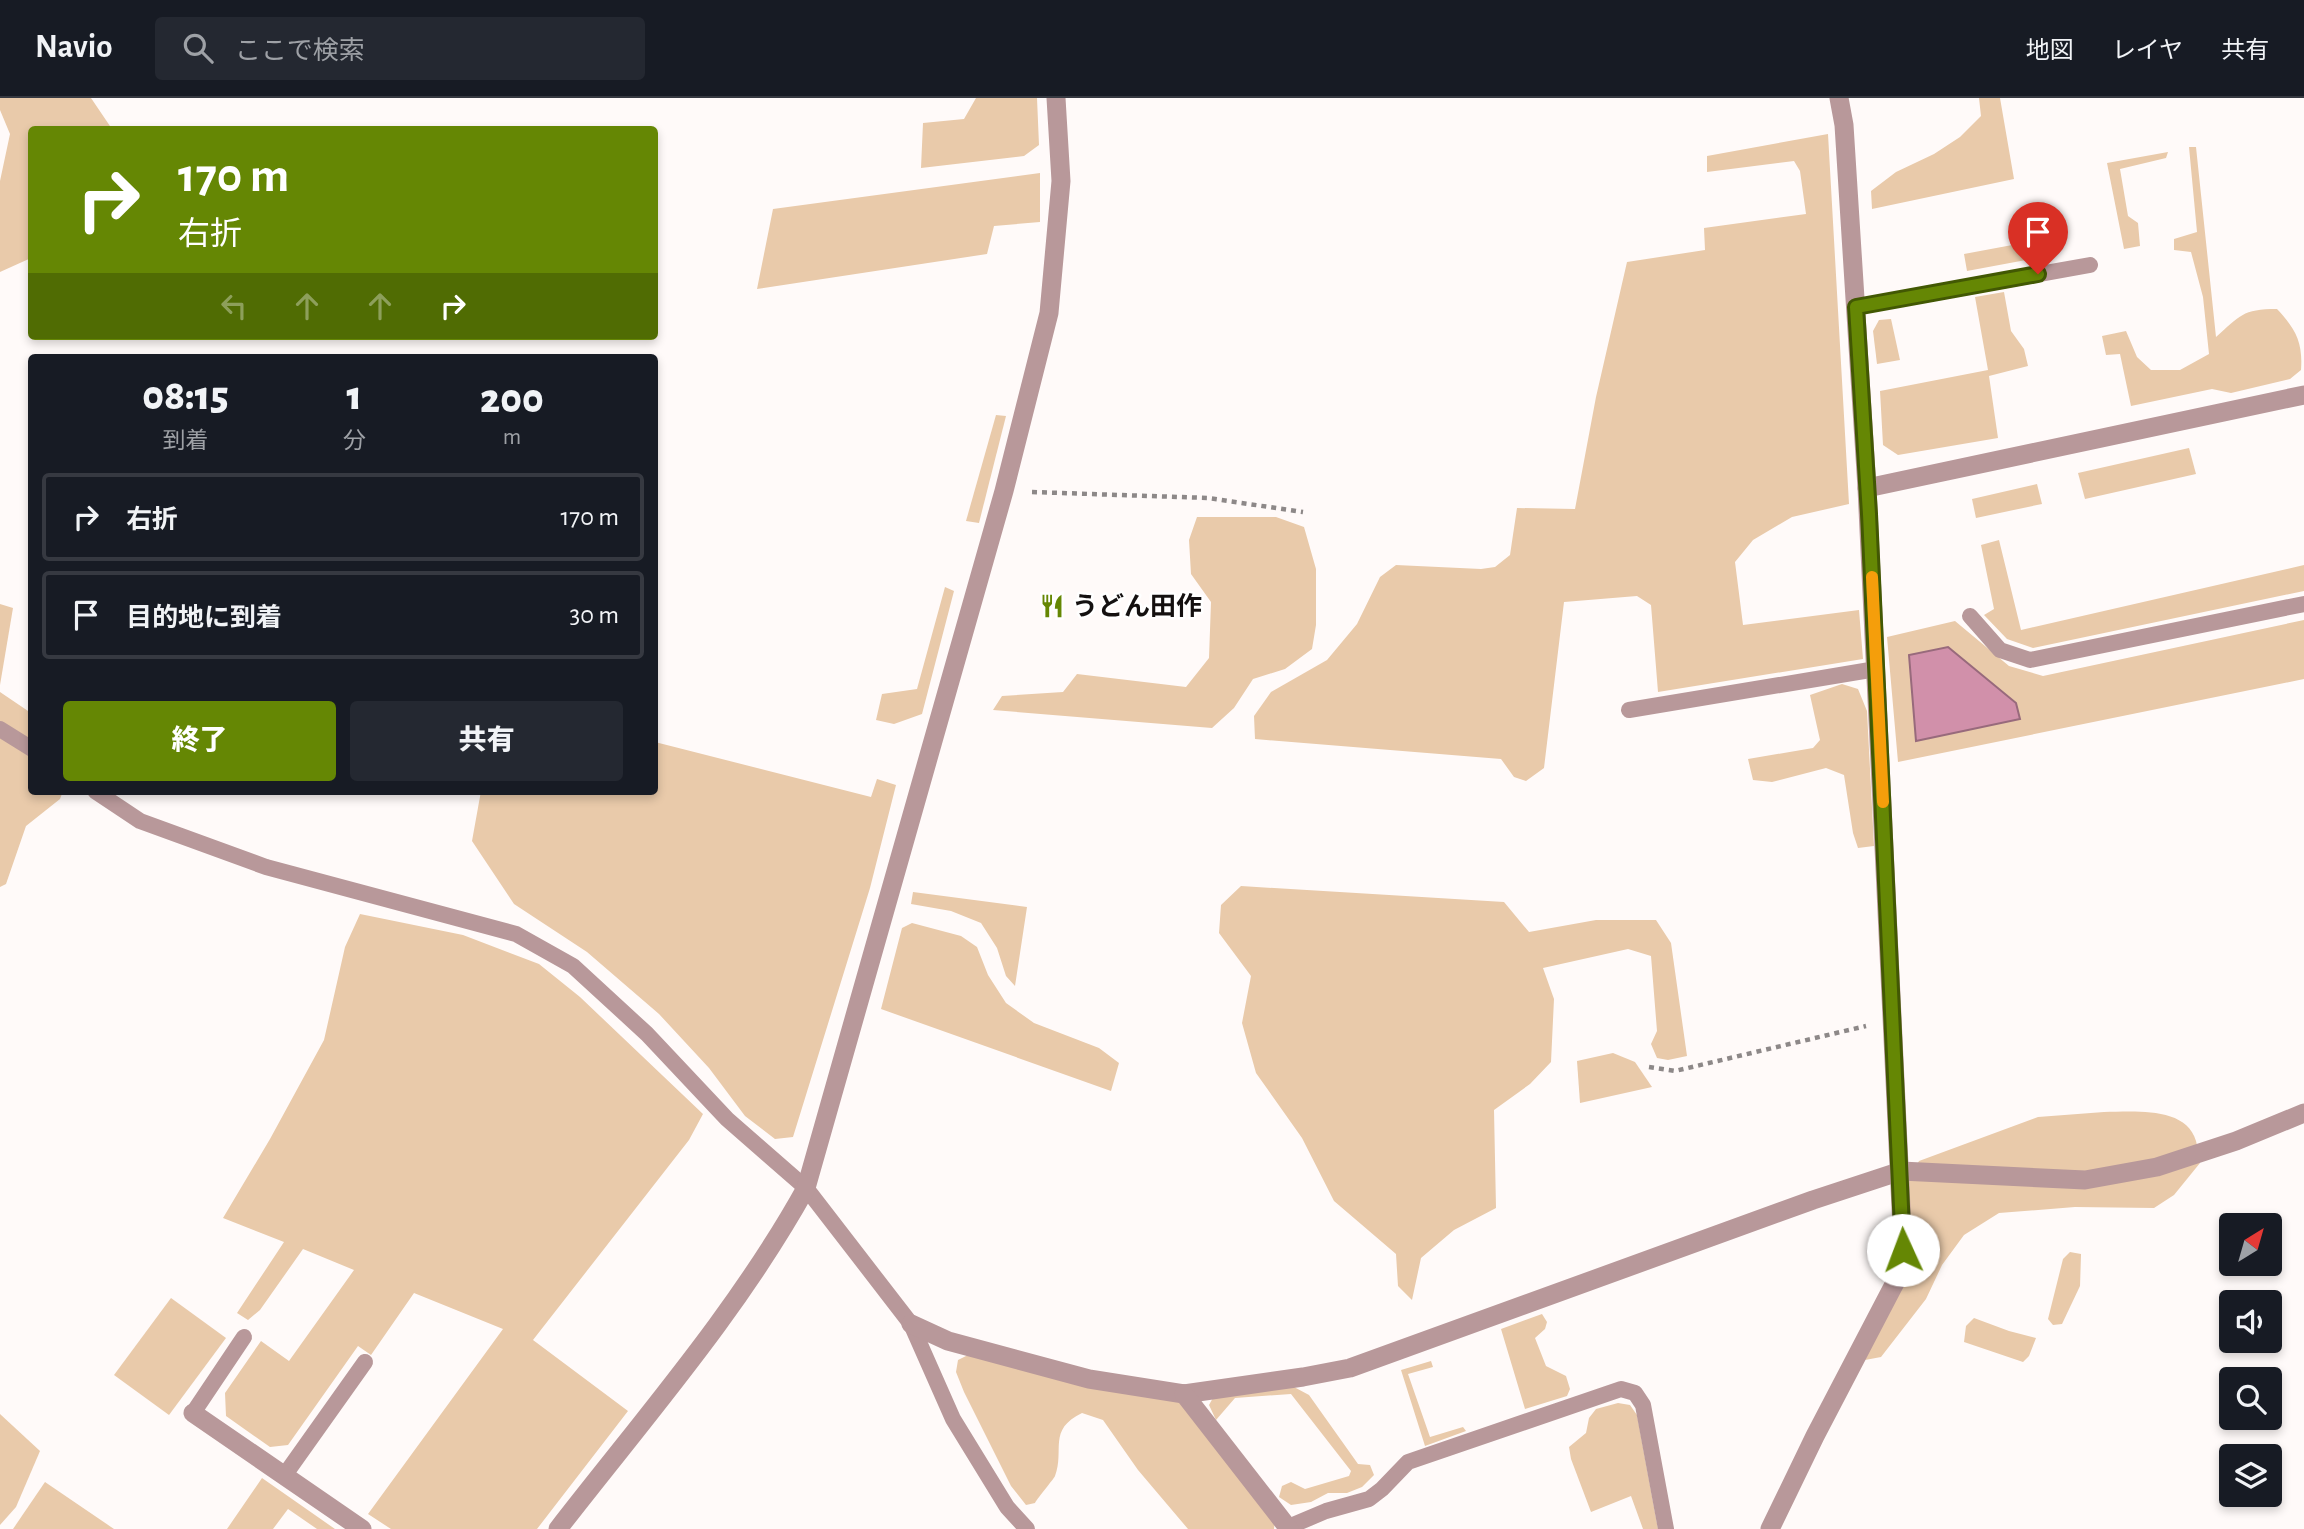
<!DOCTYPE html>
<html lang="ja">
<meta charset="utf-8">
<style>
body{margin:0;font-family:"Alegreya Sans","Noto Sans JP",sans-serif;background:#242831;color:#f1f3f6;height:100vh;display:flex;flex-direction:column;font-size:26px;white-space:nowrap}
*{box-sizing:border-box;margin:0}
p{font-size:23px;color:#9ea1a6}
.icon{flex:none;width:38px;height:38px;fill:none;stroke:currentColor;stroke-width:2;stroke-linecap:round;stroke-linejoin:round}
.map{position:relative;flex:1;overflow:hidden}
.side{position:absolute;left:28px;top:256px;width:630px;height:441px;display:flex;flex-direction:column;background:#171b24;border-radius:7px;box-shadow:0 4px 10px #0003}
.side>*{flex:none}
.hud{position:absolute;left:28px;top:28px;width:630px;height:214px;border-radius:7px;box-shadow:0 4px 10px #0003;background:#658704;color:#fff;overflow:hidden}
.needle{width:46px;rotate:37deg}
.buttons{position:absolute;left:2219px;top:1115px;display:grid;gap:14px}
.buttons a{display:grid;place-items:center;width:63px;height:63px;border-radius:7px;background:#171b24;box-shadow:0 4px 10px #0003;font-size:35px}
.pin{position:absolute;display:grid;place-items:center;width:60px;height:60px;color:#fff;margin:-72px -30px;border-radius:50% 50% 50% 0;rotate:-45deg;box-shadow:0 0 7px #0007}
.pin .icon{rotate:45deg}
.me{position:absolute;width:77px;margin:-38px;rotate:358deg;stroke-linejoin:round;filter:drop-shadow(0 0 5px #0008)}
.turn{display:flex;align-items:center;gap:24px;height:147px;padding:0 35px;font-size:32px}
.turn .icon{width:91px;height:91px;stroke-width:2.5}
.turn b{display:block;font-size:49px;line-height:60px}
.lanes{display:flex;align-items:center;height:66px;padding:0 35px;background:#0003;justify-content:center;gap:35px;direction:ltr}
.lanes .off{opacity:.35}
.eta{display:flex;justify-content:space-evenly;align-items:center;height:119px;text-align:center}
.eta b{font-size:42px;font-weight:800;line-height:49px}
.cta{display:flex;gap:14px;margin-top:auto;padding:14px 35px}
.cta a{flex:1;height:80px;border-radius:7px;background:#658704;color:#fff;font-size:28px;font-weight:800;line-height:80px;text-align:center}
.cta a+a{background:#242831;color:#f1f3f6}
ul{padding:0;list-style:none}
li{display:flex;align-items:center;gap:21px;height:88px;margin:0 14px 10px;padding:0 21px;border:4px solid #363941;border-radius:7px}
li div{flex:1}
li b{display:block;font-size:26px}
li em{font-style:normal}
header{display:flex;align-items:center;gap:42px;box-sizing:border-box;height:98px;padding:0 35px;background:#171b24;border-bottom:2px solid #363941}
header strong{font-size:33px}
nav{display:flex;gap:38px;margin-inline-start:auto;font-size:24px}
.search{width:490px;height:63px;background:#242831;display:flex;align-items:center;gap:18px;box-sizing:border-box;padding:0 24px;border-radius:7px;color:#9ea1a6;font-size:26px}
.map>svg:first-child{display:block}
</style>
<header>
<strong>Navio</strong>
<div class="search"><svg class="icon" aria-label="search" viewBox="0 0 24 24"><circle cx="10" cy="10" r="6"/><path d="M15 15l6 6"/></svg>ここで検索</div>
<nav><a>地図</a><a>レイヤ</a><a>共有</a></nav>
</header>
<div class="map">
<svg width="2304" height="1431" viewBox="0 0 2304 1431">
<rect width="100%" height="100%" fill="#fffaf9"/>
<g fill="#e9caaa">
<path d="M0 0H91L112 31 32 32 31 160 0 174V83L10 36 0 12Z"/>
<path d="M976 0H1037L1039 47 1024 58 921 70 923 25 964 21Z"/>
<path d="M1979 0H2000L2014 81 1872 111 1871 93 1896 74 1934 56 1960 39 1981 18Z"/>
<path d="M1828 36 1849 406 1792 419 1753 442 1735 464 1743 527 1859 512 1863 561 1658 594 1651 507 1637 498 1564 504 1544 670 1526 683 1514 679 1501 661 1255 641 1254 618 1271 594 1327 562 1357 526 1380 479 1396 467 1481 471 1495 469 1510 457 1517 410 1575 411 1596 299 1627 164 1705 152 1704 130 1806 116 1800 73 1794 63 1707 74V58Z"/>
<path d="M2189 49H2196L2216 239C2240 218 2242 211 2277 211 2296 231 2303 245 2301 272L2290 281 2231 295 2212 291 2131 308 2120 256 2106 257 2102 238 2126 233 2137 259 2151 272H2180L2209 256 2203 199 2191 154 2174 152V141L2197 134Z"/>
<path d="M2168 54 2166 60 2120 71 2128 118 2138 125 2140 148 2124 151 2107 65Z"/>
<path d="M1040 75V124L994 128 987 156 757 191 773 111Z"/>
<path d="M2033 135 2037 160 1967 173 1964 156 2023 145 2024 136Z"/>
<path d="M2004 194 2011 233 2024 251 2028 268 1989 278 1998 340 1898 357 1883 347 1880 293 1988 272 1975 199Z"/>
<path d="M1891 221 1900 262 1877 266 1873 233 1879 222Z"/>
<path d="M996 317 1006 318 979 425 966 423Z"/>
<path d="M2189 350 2196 376 2085 401 2078 375Z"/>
<path d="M2037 386 2042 406 1976 420 1972 401Z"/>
<path d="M1197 419H1276L1304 429 1316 471V527L1312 551 1285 571 1253 581 1234 610 1212 630 993 612 1002 598 1063 594 1077 576 1186 589 1209 560 1211 504 1191 476 1189 442Z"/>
<path d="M1999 442 2021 532 2304 467V493L2033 550 2007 541 1984 517 1994 511 1981 447Z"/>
<path d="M945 489 954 493 922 616 894 626 876 622 882 596 917 591Z"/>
<path d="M0 506 13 510 0 587Z"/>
<path d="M2304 522V581L1898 664 1887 539 1955 523 2009 568 2043 578Z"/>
<path d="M1842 586 1858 591 1867 613 1874 748 1858 750 1853 735 1844 677 1826 670 1772 684 1753 682 1748 661 1813 650 1820 642 1810 597Z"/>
<path d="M0 594 31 615 32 693H63L60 701 26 728 6 786 0 789Z"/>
<path d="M655 644 871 699 877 681 896 687 870 790 793 1039 775 1041 745 1018 709 970 659 916 587 854 514 806 472 743 481 693H654Z"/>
<path d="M1241 788 1504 804 1529 834 1596 822H1656L1671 845 1687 958 1668 962 1657 960 1651 946 1657 933 1651 858 1628 851 1543 870 1554 901 1551 964 1530 986 1494 1012 1496 1110 1454 1132 1421 1160 1412 1202 1398 1188 1396 1156 1334 1103 1302 1040 1256 975 1242 925 1251 878 1219 835 1221 807Z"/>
<path d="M913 794 1027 809 1015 888 1006 878 997 850 981 825 951 813 911 806Z"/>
<path d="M360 816 463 837 539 866 580 899 703 1016 689 1042 533 1242 628 1313 537 1431H391L368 1416 503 1231 414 1195 371 1257 358 1248 288 1347 270 1349 226 1318 225 1295 261 1243 289 1263 354 1172 303 1151 260 1212 248 1222 237 1215 284 1144 223 1120 270 1041 324 942 345 849Z"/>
<path d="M912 825 961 838 977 849 988 877 1006 905 1034 925 1099 950 1119 965 1111 993 881 911 902 830Z"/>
<path d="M1613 955 1635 964 1652 989 1580 1005 1577 963Z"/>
<path d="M2104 1014C2133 1014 2186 1008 2196 1043 2198 1050 2199 1058 2200 1065L2174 1097 2154 1110 2075 1109 1999 1115 1964 1137 1942 1167 1926 1201 1881 1259 1865 1262 1904 1176 1907 1084 1919 1063 2038 1019Z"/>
<path d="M2070 1154 2081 1156 2080 1188 2062 1226 2053 1227 2048 1221 2063 1161Z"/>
<path d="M171 1200 226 1240 169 1317 114 1277Z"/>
<path d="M1542 1216 1547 1224 1545 1231 1535 1240 1546 1268 1566 1278 1570 1291 1567 1298 1525 1311 1501 1231Z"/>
<path d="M1974 1220 2009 1233 2036 1240 2029 1258 2023 1264 1964 1244 1966 1228Z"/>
<path d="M970 1256 1184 1304 1275 1421 1274 1431H1188L1138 1372 1103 1322 1082 1315C1047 1332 1065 1352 1055 1378 1053 1382 1039 1398 1035 1405L1026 1407 1011 1388 964 1294 956 1274 958 1262Z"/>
<path d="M1431 1263 1433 1269 1408 1276 1430 1339 1463 1329 1466 1333 1425 1348 1401 1272Z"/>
<path d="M1294 1289 1309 1297 1358 1366 1370 1367 1374 1377 1362 1389 1347 1395H1328L1311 1404 1291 1407 1279 1399 1282 1388 1291 1384 1305 1391 1349 1378 1351 1373 1291 1296 1235 1300 1216 1322 1209 1307 1214 1298Z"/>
<path d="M1618 1305 1630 1307 1637 1317 1658 1431H1643L1631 1398 1591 1414 1571 1361 1569 1349 1586 1335 1589 1320 1596 1311Z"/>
<path d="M0 1316 40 1353 16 1409 0 1427Z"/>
<path d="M262 1380 335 1431H317L288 1411 273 1431H227Z"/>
<path d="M45 1384 114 1431H13Z"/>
</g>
<path fill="#d190aa" stroke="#986a7c" stroke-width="2" d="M1948 549 2016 605 2020 621 1916 643 1909 557Z"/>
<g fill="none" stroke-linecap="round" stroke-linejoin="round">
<g stroke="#8d8888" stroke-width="4.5" stroke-dasharray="5 5" stroke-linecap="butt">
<path d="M1032 394 1208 400 1303 414"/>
<path d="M1649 969 1675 973 1866 928"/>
</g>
<g stroke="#b8989a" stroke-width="16">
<path d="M1856 209 2090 167"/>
<path d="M1970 518 2000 552 2030 562 2304 506"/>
<path d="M1629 612 1876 571"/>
<path d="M0 631 32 651"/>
<path d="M95 693 140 723 266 769 516 836 573 868 647 936 727 1021 806 1090 911 1226 953 1321 1007 1409 1027 1431"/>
<path d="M193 1315 244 1239"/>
<path d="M284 1378 365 1264"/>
<path d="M1288 1429 1326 1413 1369 1401 1382 1391 1408 1364 1621 1291 1635 1295 1643 1307 1666 1431"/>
</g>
<g stroke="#b8989a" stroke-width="19">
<path d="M1867 390 2304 297"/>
<path d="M911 1226 948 1243 1089 1281 1184 1296 1303 1279 1350 1270 1813 1102 1901 1073 2085 1082 2157 1069 2236 1043 2304 1015"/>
<path d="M1184 1296 1289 1431"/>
<path d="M193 1315 362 1431"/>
<path d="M558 1431C644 1320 738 1213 806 1090L1004 393 1049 215 1061 83 1056 0"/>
<path d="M1770 1431 1815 1338 1898 1179 1903 1152 1867 390 1844 27 1839 0"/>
</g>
</g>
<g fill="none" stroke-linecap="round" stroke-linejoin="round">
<g stroke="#425803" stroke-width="18">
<path id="route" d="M1903 1152 1869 416 1856 209 2038 176"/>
</g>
<use href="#route" stroke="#658704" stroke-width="12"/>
<path stroke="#f59e0b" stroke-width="12" d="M1872 479 1883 704"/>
</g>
<defs>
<g id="restaurant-bare" transform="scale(1.89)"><path d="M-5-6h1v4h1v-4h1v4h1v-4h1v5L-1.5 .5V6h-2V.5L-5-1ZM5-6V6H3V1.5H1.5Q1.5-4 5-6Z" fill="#658704" stroke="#fff" stroke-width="2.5" paint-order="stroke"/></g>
</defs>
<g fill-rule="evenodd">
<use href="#restaurant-bare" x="1052" y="508"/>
</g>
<g text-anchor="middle" stroke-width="5" stroke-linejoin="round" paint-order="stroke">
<g font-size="26" font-weight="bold" fill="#141010" stroke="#fff" text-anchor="start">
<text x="1072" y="517">うどん田作</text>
</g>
</g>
</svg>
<div class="buttons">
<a><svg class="needle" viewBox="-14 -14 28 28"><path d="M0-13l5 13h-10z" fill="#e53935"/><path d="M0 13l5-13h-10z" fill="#9ea1a6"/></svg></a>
<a><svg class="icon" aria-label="sound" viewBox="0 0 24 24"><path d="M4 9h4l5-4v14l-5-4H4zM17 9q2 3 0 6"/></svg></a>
<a><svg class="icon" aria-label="search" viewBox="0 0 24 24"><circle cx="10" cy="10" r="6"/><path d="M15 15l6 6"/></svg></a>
<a><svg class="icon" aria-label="layers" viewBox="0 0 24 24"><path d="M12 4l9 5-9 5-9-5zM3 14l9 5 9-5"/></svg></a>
</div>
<div class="pin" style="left:2038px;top:176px;background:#d93025"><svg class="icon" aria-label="arrive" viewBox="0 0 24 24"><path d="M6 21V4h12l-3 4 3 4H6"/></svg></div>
<svg class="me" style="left:1903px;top:1152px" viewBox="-20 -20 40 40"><circle r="19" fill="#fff"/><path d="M0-13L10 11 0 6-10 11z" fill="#658704"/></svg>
<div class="hud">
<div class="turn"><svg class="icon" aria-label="right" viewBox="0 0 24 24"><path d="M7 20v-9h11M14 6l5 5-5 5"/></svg><div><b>170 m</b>右折</div></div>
<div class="lanes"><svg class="icon off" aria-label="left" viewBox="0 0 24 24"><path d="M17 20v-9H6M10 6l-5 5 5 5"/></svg><svg class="icon off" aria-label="ahead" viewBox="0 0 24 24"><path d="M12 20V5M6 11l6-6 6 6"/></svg><svg class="icon off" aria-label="ahead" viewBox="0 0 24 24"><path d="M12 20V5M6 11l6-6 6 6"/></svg><svg class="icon" aria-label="right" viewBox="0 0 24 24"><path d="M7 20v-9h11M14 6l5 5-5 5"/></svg></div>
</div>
<section class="side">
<div class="eta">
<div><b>08:15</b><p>到着</p></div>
<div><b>1</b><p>分</p></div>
<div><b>200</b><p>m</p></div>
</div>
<ul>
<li><svg class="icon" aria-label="right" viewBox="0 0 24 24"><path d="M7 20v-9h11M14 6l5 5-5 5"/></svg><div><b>右折</b></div><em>170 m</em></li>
<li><svg class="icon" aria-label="arrive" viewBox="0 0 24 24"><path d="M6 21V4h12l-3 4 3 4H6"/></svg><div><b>目的地に到着</b></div><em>30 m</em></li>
</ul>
<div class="cta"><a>終了</a><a>共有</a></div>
</section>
</div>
